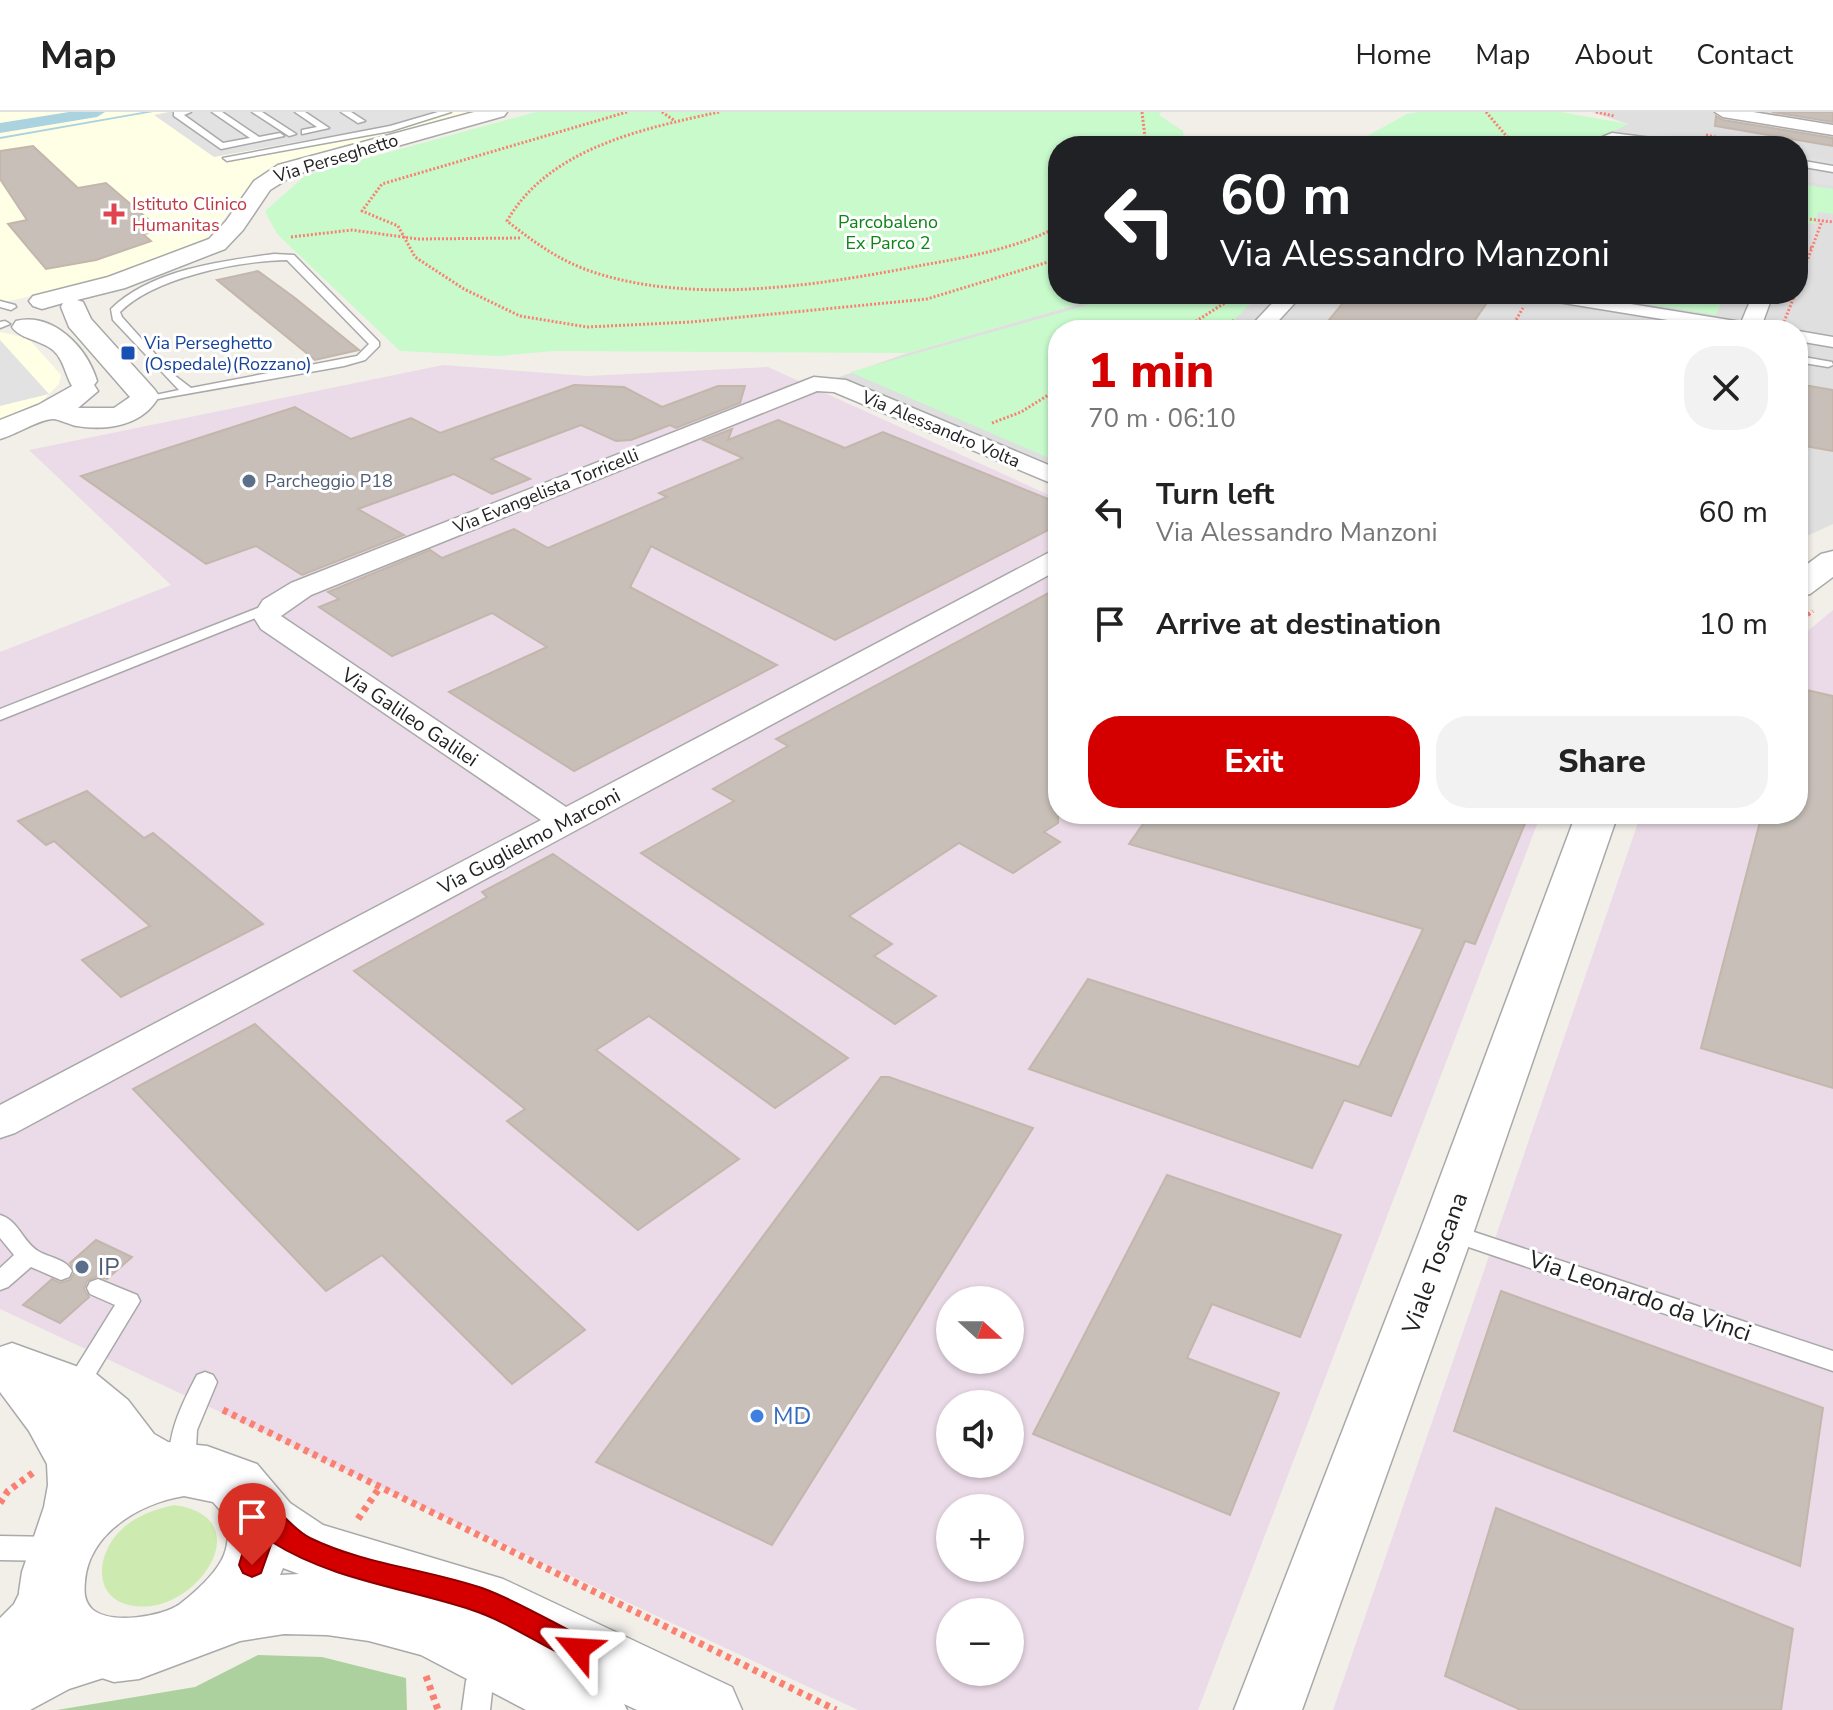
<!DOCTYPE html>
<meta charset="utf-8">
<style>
body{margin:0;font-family:"Nunito Sans",sans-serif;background:#f2f2f2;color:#222;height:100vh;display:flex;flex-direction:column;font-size:30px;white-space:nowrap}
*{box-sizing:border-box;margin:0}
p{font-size:26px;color:#767676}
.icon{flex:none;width:44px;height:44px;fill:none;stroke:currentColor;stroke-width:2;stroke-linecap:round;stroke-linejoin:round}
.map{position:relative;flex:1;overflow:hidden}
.panel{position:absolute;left:1048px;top:208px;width:760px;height:504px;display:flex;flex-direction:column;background:#fff;border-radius:32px;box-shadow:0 2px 6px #0004}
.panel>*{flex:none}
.guide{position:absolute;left:1048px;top:24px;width:760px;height:168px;border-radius:32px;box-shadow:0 2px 6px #0004;background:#202124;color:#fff;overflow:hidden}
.needle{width:52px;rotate:111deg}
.tools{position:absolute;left:936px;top:1174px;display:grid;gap:16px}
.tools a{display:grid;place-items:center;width:88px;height:88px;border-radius:50%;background:#fff;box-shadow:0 2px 6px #0004;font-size:40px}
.pin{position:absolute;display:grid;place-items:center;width:68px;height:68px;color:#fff;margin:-82px -34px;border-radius:50% 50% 50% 0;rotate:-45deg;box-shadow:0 0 8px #0007}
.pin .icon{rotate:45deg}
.me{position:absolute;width:88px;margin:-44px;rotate:297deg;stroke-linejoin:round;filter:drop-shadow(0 0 6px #0008)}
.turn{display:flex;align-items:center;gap:28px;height:168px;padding:0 40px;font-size:36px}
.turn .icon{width:104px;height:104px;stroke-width:2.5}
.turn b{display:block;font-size:56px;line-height:68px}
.round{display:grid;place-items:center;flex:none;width:84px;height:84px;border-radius:32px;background:#f2f2f2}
.head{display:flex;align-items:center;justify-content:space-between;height:136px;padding:0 40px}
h1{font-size:48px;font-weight:800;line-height:60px;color:#d40000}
.primary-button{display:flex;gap:16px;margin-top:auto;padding:16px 40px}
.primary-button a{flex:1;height:92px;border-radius:32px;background:#d40000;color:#fff;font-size:32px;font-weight:800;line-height:92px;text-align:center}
.primary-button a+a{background:#f2f2f2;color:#222}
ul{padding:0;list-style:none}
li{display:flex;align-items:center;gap:24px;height:112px;padding:0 40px}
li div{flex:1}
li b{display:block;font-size:30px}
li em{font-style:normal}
header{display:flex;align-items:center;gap:48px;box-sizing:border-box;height:112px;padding:0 40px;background:#fff;border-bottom:2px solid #e0e0e0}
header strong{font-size:38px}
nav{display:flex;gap:44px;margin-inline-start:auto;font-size:28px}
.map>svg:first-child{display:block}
</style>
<header>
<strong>Map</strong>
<nav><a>Home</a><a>Map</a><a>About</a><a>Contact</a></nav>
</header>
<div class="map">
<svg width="1833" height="1598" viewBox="0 0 1833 1598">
<rect width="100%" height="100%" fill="#f2efe9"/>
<path fill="#e0dfdf" d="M1592 0H1833V412L1798 428V218H1058V368L822 271 908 241 1114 182H1798V34H1580L1628 12Z"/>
<g fill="#ebdbe8" fill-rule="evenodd">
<path d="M443 253 587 264 768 255 1058 387V702H1541L1198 1598H858L0 1197V540L171 473 29 338ZM950 1188H1010V1248H950ZM950 1292H1010V1352H950ZM950 1396H1010V1456H950ZM950 1500H1010V1560H950Z"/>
<path d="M1833 498V1598H1333L1641 702H1798V527Z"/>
</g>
<g fill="#ffffe5">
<path d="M0 0H481L294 50 265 61 253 68 210 126 198 134 95 170 0 191Z"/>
<path d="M0 220 28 226 61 263 59 272 40 291 0 308Z"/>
</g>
<path fill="#cdebb0" d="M174 1393C263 1405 196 1503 135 1494 93 1489 95 1445 119 1420 134 1404 153 1398 174 1393Z"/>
<path fill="#add19e" d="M258 1543 322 1545 406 1566 407 1598H57L195 1575Z"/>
<g fill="#c8facc">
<path d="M536 0H1161L1159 3 1183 19 1185 34H1058V182H1114L908 241 554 239 498 244 400 239 277 122 265 99 306 63Z"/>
<path d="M1419 0H1560L1629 12 1580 34H1349L1407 2Z"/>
<path d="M1798 72 1833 77V102L1818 100 1815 112 1798 110Z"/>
<path d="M1127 182H1260L1224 218H1058V350L850 260Z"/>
<path d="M1586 182H1725L1716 203Z"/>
</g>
<g fill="#e2e2e2">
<path d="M169 0H435L392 13 214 45 154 3Z"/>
<path d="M1611 20 1659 21 1742 34H1585Z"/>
<path d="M1798 43 1833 50V74L1798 68Z"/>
<path d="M0 228 49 282 0 294Z"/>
</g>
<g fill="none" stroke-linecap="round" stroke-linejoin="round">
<path fill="#aad3df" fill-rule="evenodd" d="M143 0H153L0 27V25Z"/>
<path fill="#aad3df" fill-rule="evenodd" d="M69 0H105L97 5 0 21V11Z"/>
</g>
<g fill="#c7bfb8" stroke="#c4b6ab" stroke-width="2">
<path d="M1772 0H1833V10Z"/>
<path d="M1716 4 1723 8 1833 26V34L1715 14Z"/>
<path d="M33 34 78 76 106 71 162 119 143 122 151 129 96 148 46 157 8 112 27 108 0 67V39Z"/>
<path d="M258 159 295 186 359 238 315 248 217 168Z"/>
<path d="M1350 182H1493L1468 218H1321Z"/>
<path d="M1798 272 1833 278V339L1798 333Z"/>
<path d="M574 273 624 275 662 295 718 274H745L740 291 676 316 670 313 631 328 616 329 581 313 491 347 530 367 492 382 454 362 358 397 404 423 302 463 256 434 206 452 81 364 295 295 351 327 411 306 440 321Z"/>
<path d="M778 308 845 336 883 320 1058 391V413L835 528 651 434 630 475 777 553 574 659 449 580 547 535 492 501 392 544 319 495 339 487 328 480 430 438 442 446 514 417 548 436 667 385 659 381 743 346 703 328 732 317 728 328Z"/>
<path d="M1058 476V711L1044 720 1060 730 1013 761 959 731 849 804 892 832 874 844 936 884 895 912 641 741 734 689 713 677 788 634 776 627Z"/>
<path d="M1798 576 1833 584V976L1701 936 1762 702H1798Z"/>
<path d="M87 679 144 726 153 721 263 812 121 885 82 848 150 814 54 729 46 733 18 709Z"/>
<path d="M1150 702H1529L1475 832 1465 829 1391 1004 1344 988 1312 1056 1029 957 1088 867 1359 955 1423 817 1129 732Z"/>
<path d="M553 742 848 946 775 996 649 904 596 938 739 1047 638 1118 507 1009 525 997 354 859 487 785 482 780Z"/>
<path d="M255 912 585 1218 512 1272 382 1143 326 1179 133 977Z"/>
<path d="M881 965H889L1033 1016 772 1433 596 1350Z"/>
<path d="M1167 1063 1341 1123 1300 1225 1212 1192 1187 1246 1279 1281 1230 1403 1033 1322Z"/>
<path d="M96 1128 132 1145 107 1167 97 1164 87 1169 84 1177 89 1185 60 1211 23 1193 52 1167 60 1171 70 1168 75 1160 70 1151Z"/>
<path d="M1501 1179 1823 1296 1800 1454 1454 1319Z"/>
<path d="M1496 1396 1793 1517 1781 1598H1521L1445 1564Z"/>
</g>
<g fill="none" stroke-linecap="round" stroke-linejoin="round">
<g stroke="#a9a9a9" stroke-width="3">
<g id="service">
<path d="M174 0H191L184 3 223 31 250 26 212 0H222L259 25 280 21 284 24 221 37 174 4Z"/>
<path d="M252 0H262L296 22 289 24Z"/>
<path d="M295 0H305L329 16 302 22V18L317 15Z"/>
<path d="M341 0H351L365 9 358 11Z"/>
<path d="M438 0H451L391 19 227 49 223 46 390 14Z"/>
<path d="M1612 21 1692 31 1696 34 1613 27 1607 29 1606 34H1598L1600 26Z"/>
<path d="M1798 48 1833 54V60L1798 54Z"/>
<path d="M274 142 294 143 379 230V234L365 248 344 254 141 290V286L179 278 113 208 111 197C150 158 221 149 274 142ZM287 148 369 232 357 244 191 276 174 263 122 205 120 200C155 165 239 149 287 148Z"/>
<path d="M0 189 15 193 16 195 11 198 0 195Z"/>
<path d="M0 210 5 209 10 212 0 216Z"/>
<path d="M1798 244 1832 250 1833 253 1828 255 1798 250Z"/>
<path d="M273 490 280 494 278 497 0 608V597Z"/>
<path d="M0 1103C18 1108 23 1130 38 1139 50 1146 66 1147 72 1159L69 1165 61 1168 31 1155 8 1175 0 1178V1156L14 1143 0 1126Z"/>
<path d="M1450 1112 1833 1239V1259L1442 1126 1439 1120 1442 1114Z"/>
<path d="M98 1167 137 1183 140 1189 82 1285 74 1288 66 1285 62 1278 115 1193 90 1182 87 1176 90 1170Z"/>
<path d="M205 1260 213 1263 217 1270 197 1318 195 1356 192 1364 183 1367 174 1364C160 1333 183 1290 197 1263Z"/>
<path d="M0 1424 55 1425 64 1429 68 1437 64 1445 55 1449 0 1448Z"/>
<path d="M489 1539 499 1543 503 1552 493 1571 490 1598H462L466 1569 479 1543Z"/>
</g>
</g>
<g stroke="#a9a9a9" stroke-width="3">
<g id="pedestrian">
<path d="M1531 182H1569L1760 213 1768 218H1729L1539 187Z"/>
<path d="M1798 219 1833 225V235L1798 229Z"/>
</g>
</g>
<g stroke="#a9a9a9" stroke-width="3">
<g id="minor">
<path d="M1715 0H1753L1833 13V23L1723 5Z"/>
<path d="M1281 182H1303L1270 218H1247Z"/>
<path d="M1753 182H1773L1760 218H1738Z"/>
<path d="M814 265 846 268 1058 357V374L834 280 817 279 311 483 281 504 566 695 1048 441 1058 439V458L15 1021 0 1026V993L541 708 261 517 253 504 263 488 291 471Z"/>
<path d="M51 1449 70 1456 77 1473 47 1532 109 1514 128 1522 136 1540 128 1558 69 1577 30 1598H0V1506L14 1492 32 1456Z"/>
</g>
</g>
<g stroke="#a9a9a9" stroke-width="3">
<g id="tertiary">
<path d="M474 0H507L504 4 294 63 270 78 243 118 225 137 125 176 77 188 83 190 91 207 155 278 159 284C144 313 108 319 77 314 70 313 59 307 53 307 40 307 15 323 0 327V308L38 293 72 274C65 262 64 248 53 238 41 228 20 227 12 215L16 209C54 200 87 236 97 269L94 273 98 279 78 296H114L130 285 69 215 61 195 63 191 42 197 33 194 29 189 33 184 108 165 209 127 226 109 254 69 278 53Z"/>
<path d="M1833 439V465L1810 482 1798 485V459L1821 442Z"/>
<path d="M1576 702H1618L1474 1119 1302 1598H1234L1420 1119Z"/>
<path d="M12 1231 95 1261 128 1288 154 1322 168 1330 207 1334 257 1352 290 1391 323 1413 503 1467 732 1575 742 1598H637L624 1592 627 1598H526L421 1543 369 1529 327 1523 284 1522 240 1529 139 1567 114 1570 68 1555 46 1541 23 1500 19 1480 22 1460 44 1395 48 1373 47 1352 29 1319 0 1280V1235ZM184 1384 213 1390 227 1406C228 1418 229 1431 224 1443 217 1461 194 1481 180 1492 162 1505 110 1513 92 1497 84 1489 84 1480 85 1469 89 1421 140 1391 184 1384ZM283 1456 299 1462 280 1463Z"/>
</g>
</g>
<g stroke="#fa8072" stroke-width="3" stroke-dasharray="2 2" stroke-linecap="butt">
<path d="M627 0 382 72 362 99 398 114 415 145 464 177 520 204 587 215 691 210 927 187 1058 147"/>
<path d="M662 0 675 9"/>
<path d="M719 0C642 17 549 36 507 109 535 131 561 150 596 161 696 193 822 173 923 153 969 145 1016 136 1058 115"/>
<path d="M1142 0 1146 34"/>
<path d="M1486 0 1515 34"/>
<path d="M1596 0 1614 4"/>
<path d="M1706 23 1756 34"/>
<path d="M1798 106 1833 110"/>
<path d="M291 125 352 118 418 127 522 126"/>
<path d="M1798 134 1812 136"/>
<path d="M1798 173 1822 109"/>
<path d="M1784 210 1795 182"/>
<path d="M1182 218 1239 182"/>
<path d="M1224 218 1235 207"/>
<path d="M1510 218 1523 196"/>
<path d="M992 311 1021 300 1058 277"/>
</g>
<path stroke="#fa8072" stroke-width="4" stroke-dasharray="3 3" stroke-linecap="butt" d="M1798 510 1813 499"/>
<g stroke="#fa8072" stroke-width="7" stroke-dasharray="5 5" stroke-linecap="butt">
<path d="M223 1298 836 1598"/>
<path d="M0 1391 8 1379 34 1360"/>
<path d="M358 1407 380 1375"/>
<path d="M426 1564 438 1598"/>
</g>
<use href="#service" fill="#fff" fill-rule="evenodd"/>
<use href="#pedestrian" fill="#fff" fill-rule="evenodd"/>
<use href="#minor" fill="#fff" fill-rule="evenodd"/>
<use href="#tertiary" fill="#fff" fill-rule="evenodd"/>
</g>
<path fill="#d40000" stroke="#8a0000" stroke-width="2" d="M253 1380C274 1388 287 1414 310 1426 363 1452 426 1457 482 1476 518 1489 553 1511 588 1528L592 1537 588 1546 578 1550C542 1535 509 1510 472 1498 406 1476 332 1468 272 1430L261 1461 252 1465 243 1461 239 1453C246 1431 249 1413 240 1391L244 1383Z"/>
<path fill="#e0444e" stroke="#fff" stroke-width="3" d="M110 90h8v8h8v8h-8v8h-8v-8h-8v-8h8z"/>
<rect fill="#1a4fb4" stroke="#fff" stroke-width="3" x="120" y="233" width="16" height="16" rx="4"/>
<g fill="#5c6f8a" stroke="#fff" stroke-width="3">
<circle cx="249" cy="369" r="8"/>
<circle cx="82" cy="1155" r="8"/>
</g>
<circle fill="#3f7fe0" stroke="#fff" stroke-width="3" cx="757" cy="1304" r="8"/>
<g text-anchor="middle" stroke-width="6" stroke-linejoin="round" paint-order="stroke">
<g font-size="18" fill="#222" stroke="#fff">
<text transform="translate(336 46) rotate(-17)" y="6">Via Perseghetto</text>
<text transform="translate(941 317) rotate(23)" y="6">Via Alessandro Volta</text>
<text transform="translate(546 379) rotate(-22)" y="6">Via Evangelista Torricelli</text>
</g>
<g font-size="18" fill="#be3a42" stroke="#fff" text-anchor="start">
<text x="132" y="98">Istituto Clinico<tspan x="132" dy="21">Humanitas</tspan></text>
</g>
<g font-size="18" fill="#0c8416" stroke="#fff">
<text x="888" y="116">Parcobaleno<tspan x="888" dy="21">Ex Parco 2</tspan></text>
</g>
<g font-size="18" fill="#164399" stroke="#fff" text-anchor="start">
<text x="144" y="237">Via Perseghetto<tspan x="144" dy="21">(Ospedale)(Rozzano)</tspan></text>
</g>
<g font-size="18" fill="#4e5e75" stroke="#fff" text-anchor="start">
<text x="265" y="375">Parcheggio P18</text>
</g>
<g font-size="20" fill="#222" stroke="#fff">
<text transform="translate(410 605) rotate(34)" y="7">Via Galileo Galilei</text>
<text transform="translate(529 729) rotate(-28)" y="7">Via Guglielmo Marconi</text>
</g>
<g font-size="24" fill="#222" stroke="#fff">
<text transform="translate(1435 1151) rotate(-70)" y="8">Viale Toscana</text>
<text transform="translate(1640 1184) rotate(19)" y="8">Via Leonardo da Vinci</text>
</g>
<g font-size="24" fill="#4e5e75" stroke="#fff" text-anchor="start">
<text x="98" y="1163">IP</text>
</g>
<g font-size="24" fill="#366cbe" stroke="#fff" text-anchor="start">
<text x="773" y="1312">MD</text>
</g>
</g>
</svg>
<div class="tools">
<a><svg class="needle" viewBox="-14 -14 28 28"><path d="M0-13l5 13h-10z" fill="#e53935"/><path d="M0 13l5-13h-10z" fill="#767676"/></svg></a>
<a><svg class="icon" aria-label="sound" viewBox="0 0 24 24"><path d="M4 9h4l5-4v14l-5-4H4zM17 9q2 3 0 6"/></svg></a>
<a>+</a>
<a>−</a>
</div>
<div class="pin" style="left:252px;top:1453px;background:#d93025"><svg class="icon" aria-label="arrive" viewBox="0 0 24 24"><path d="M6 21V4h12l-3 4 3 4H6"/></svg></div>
<svg class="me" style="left:578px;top:1537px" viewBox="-20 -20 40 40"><path d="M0-17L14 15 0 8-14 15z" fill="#d40000" stroke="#fff" stroke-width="4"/></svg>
<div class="guide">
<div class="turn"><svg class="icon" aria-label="left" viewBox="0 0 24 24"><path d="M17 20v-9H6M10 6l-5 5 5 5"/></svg><div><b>60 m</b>Via Alessandro Manzoni</div></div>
</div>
<section class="panel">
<div class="head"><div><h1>1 min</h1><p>70 m · 06:10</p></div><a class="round"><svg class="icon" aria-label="close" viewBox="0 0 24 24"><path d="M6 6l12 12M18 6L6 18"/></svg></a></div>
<ul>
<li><svg class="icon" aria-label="left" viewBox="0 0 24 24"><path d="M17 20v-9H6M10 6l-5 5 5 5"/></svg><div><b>Turn left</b><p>Via Alessandro Manzoni</p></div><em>60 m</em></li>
<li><svg class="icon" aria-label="arrive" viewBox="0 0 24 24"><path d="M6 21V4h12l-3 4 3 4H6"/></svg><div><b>Arrive at destination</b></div><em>10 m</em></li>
</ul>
<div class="primary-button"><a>Exit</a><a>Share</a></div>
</section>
</div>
